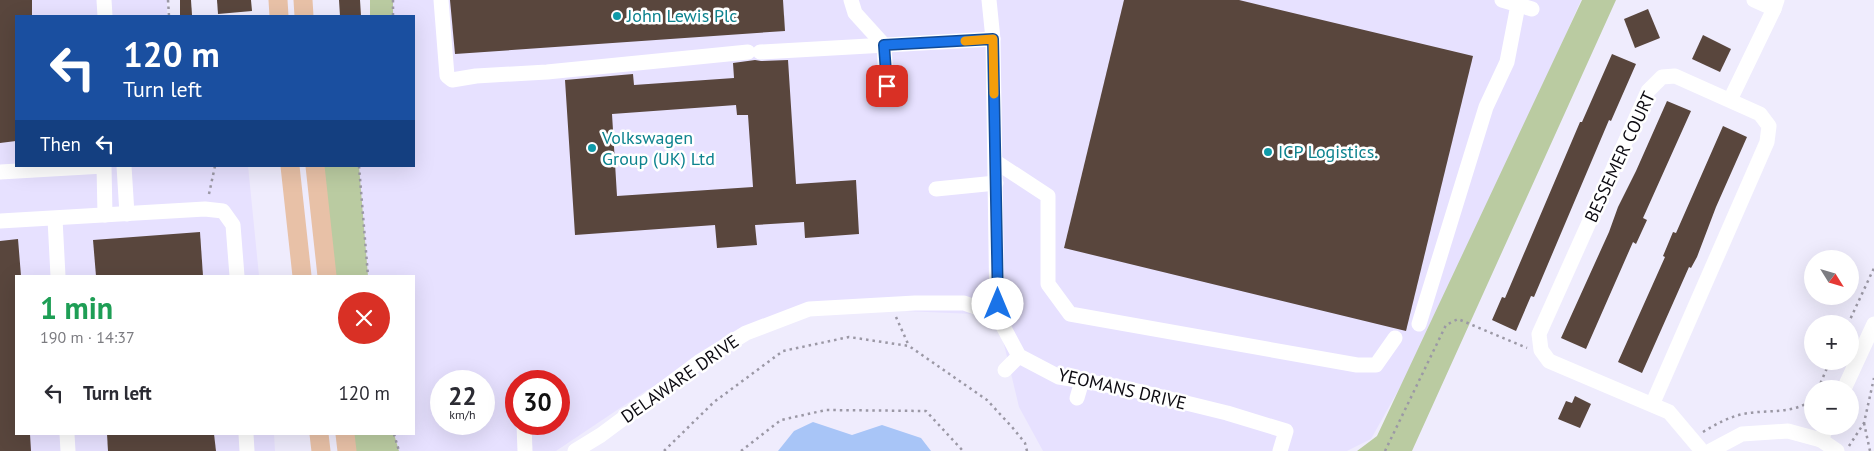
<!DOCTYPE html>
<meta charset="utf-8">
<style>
body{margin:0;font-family:"PT Sans",sans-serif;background:#f7f7f7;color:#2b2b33;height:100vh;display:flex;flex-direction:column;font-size:19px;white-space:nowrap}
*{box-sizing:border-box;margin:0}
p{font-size:16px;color:#7c7c81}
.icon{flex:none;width:28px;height:28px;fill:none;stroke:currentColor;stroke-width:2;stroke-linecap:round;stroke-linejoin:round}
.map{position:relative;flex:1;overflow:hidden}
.drawer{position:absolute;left:15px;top:275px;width:400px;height:160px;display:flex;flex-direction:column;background:#fff;border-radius:0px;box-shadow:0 5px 20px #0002}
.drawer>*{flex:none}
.guide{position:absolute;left:15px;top:15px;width:400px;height:152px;border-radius:0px;box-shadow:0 5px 20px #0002;background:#1a4fa0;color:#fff;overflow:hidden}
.needle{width:32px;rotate:127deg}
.tools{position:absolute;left:1804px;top:250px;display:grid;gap:10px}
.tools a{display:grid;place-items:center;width:55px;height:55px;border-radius:50%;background:#fff;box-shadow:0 5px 20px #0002;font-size:25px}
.speed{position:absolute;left:430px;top:370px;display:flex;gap:10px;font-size:25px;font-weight:700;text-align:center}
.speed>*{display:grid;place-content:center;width:65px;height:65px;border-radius:50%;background:#fff;box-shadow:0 5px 20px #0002;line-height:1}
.speed small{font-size:12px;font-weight:400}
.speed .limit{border:8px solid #d22;background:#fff;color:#111}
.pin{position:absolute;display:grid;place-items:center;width:42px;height:42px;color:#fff;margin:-21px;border-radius:10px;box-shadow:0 2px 8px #0006}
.me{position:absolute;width:55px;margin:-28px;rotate:0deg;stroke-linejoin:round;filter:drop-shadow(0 0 4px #0008)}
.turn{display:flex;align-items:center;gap:18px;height:105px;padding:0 25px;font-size:22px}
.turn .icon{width:65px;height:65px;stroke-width:2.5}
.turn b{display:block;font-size:35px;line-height:42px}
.then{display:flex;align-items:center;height:48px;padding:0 25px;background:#0003;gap:10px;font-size:19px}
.round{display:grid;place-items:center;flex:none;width:52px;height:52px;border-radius:26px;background:#f7f7f7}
.head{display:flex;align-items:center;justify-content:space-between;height:85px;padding:0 25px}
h1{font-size:30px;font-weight:600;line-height:38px;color:#1e9e55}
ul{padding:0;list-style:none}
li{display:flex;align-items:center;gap:15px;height:65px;padding:0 25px}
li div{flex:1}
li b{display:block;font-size:19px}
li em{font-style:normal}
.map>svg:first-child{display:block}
</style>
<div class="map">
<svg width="1874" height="451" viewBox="0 0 1874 451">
<rect width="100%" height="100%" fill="#efecfd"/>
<g fill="#e7e1ff" fill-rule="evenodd">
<path d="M0 0H167V16H16V166H248L259 276H16V434H274L275 451H0Z"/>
<path d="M393 0H1581L1451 296 1371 439 1347 451H1043L1019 407 997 315 811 307 647 390 556 451H399L394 434H414V276H368L359 166H414V16H393ZM441 381H484V424H441ZM516 381H559V424H516Z"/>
</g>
<g fill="#bacba1">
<rect x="370" y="0" width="23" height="16"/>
<path d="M1582 0H1616L1412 451H1357L1377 436Z"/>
<path d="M315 166H359L368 276H327Z"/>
<path d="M345 434H394L399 451H347Z"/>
</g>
<path fill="#a8c5f7" d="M813 422 852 435 882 425 921 438 931 451H778L794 431Z"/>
<g fill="#59463d" fill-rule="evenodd">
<path d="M0 0H32V16H16V141L0 143Z"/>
<path d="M180 0H191L192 15 180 16Z"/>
<path d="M217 0H251L252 11 218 14Z"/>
<path d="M339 0H360L361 16H340Z"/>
<path d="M450 0H783L785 31 455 54Z"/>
<path d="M1124 0H1239L1473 56 1406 331 1064 248Z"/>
<path d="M1648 9 1660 38 1635 48 1624 19Z"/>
<path d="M1703 35 1731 49 1720 72 1692 59Z"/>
<path d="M1612 54 1636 64 1611 121 1609 120 1534 297 1531 296 1516 331 1492 320 1502 297 1505 298 1580 122H1582Z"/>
<path d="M755 60 761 61 788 60 796 184 856 180 859 234 805 238 804 222 755 225 757 245 717 248 715 225 575 235 565 80 633 74 634 85 734 78 733 63ZM736 105 737 115H748L753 187 617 196 612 114Z"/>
<path d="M1667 101 1691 111 1643 218 1647 220 1636 244 1633 242 1586 349 1561 338 1609 232 1618 207 1636 171Z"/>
<path d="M1723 126 1747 137 1716 207 1697 257 1691 268 1689 267 1642 373 1618 362 1665 257 1663 256 1673 232 1676 233Z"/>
<path d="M200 232 203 276H96L93 240Z"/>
<path d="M18 239 21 276H16V434H30L31 451H0V241Z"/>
<path d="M1575 396 1591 404 1580 428 1558 419 1566 401 1572 403Z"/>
<path d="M107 434H214L216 451H108Z"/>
</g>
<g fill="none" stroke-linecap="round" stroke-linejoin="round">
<g stroke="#9b98a5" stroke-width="2.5" stroke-dasharray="2.5 4" stroke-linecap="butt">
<path d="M168 0 169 16"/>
<path d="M393 0V16"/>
<path d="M359 166 368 276"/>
<path d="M209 194 215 166"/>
<path d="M896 317 909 346"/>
<path d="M1848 324 1874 268"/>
<path d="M1818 389 1830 361"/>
<path d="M1864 423 1870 451"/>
<path d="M1703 432C1716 424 1729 417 1743 414 1768 409 1791 415 1812 400"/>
<path d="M394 434 399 451"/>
<path d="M1849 446 1864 423 1874 378"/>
<path d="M664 451 714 402 783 351 849 337 909 346 987 400 1012 427 1025 443 1027 451"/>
<path d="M741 451 781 420 826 410 926 411 963 451"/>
<path d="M1385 451 1446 325 1458 319 1527 348"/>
</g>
<g stroke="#fff" stroke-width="15">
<path d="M104 0 105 16"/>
<path d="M441 0 447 76 452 80 476 76 547 72 748 52"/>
<path d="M851 0 855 13 884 45 887 97"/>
<path d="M989 0 993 39 997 315 1019 356 1059 377 1125 388 1227 413 1286 431 1280 451"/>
<path d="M1502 0 1532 9"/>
<path d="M1754 0 1774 9 1777 0"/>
<path d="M760 52 993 39"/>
<path d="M1730 100 1774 9"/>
<path d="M996 162 1048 196V284L1070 314 1357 365H1376L1395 338"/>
<path d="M124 166 127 214"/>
<path d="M0 172 104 166 105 215"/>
<path d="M936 189 996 183"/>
<path d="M55 219 58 276"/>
<path d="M0 221 205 209 223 211 233 225 237 276"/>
<path d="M1419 324 1486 107 1507 62 1518 5"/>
<path d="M1005 370 1019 356"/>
<path d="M1844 389 1874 324"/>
<path d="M1077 398 1082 381"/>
<path d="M1652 405 1767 142 1769 126 1760 114 1675 76 1662 77 1648 91 1539 334 1541 350 1549 361 1669 412 1702 451"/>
<path d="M524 424 525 451"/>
<path d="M67 434 68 451"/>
<path d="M246 434 247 451"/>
<path d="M1821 440 1837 451"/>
<path d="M575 451 601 435 699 362 746 333 809 309 915 303H964L997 315"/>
<path d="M1710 451 1742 434 1788 431 1821 440 1827 426"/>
</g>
<g stroke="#e8c1a7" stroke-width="19">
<path d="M278 0 279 16"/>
<path d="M303 0 304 16"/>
<path d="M290 166 302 276"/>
<path d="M315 166 327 276"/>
<path d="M319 434 321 451"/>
<path d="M345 434 347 451"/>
</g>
</g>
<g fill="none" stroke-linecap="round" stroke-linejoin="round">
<g stroke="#114b97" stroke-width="12">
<path id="route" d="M887 86 884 45 993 39 998 304"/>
</g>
<use href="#route" stroke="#1a73e8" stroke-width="9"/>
<path stroke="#f59e0b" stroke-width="9" d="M965 41 993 39 994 94"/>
</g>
<g fill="#0f9aa8" stroke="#fff" stroke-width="2">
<circle cx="617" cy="16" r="5"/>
<circle cx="592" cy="148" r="5"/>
<circle cx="1268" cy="152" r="5"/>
</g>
<g text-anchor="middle" stroke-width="5" stroke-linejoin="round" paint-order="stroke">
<g font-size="18" fill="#0d838f" stroke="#fff" text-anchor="start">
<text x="627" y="22">John Lewis Plc</text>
<text x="602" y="144">Volkswagen<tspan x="602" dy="21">Group (UK) Ltd</tspan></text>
<text x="1278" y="158">ICP Logistics.</text>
</g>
<g font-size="18" fill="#0c0a11" stroke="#fff">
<text transform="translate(1620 157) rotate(-65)" y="6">BESSEMER COURT</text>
<text transform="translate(680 379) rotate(-35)" y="6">DELAWARE DRIVE</text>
<text transform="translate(1122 389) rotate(13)" y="6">YEOMANS DRIVE</text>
</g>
</g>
</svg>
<div class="tools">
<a><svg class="needle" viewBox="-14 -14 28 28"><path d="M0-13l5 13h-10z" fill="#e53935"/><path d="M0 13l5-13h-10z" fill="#7c7c81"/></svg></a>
<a>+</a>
<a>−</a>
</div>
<div class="speed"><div>22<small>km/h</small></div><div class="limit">30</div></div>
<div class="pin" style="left:887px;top:86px;background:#d93025"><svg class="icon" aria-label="arrive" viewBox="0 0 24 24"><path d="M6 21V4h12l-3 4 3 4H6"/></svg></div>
<svg class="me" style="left:998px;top:304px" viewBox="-20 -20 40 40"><circle r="19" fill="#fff"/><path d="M0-13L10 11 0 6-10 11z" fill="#1a73e8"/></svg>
<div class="guide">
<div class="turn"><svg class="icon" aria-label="left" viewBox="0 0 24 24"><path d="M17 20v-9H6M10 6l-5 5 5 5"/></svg><div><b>120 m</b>Turn left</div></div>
<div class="then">Then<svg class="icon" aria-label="left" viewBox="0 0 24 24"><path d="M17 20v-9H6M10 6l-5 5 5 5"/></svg></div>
</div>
<section class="drawer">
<div class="head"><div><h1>1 min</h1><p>190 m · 14:37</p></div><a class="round" style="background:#d93025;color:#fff"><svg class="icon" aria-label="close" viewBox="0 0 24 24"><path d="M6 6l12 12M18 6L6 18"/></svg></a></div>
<ul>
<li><svg class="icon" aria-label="left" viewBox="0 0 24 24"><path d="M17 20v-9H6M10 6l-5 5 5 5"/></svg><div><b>Turn left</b></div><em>120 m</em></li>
</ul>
</section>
</div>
